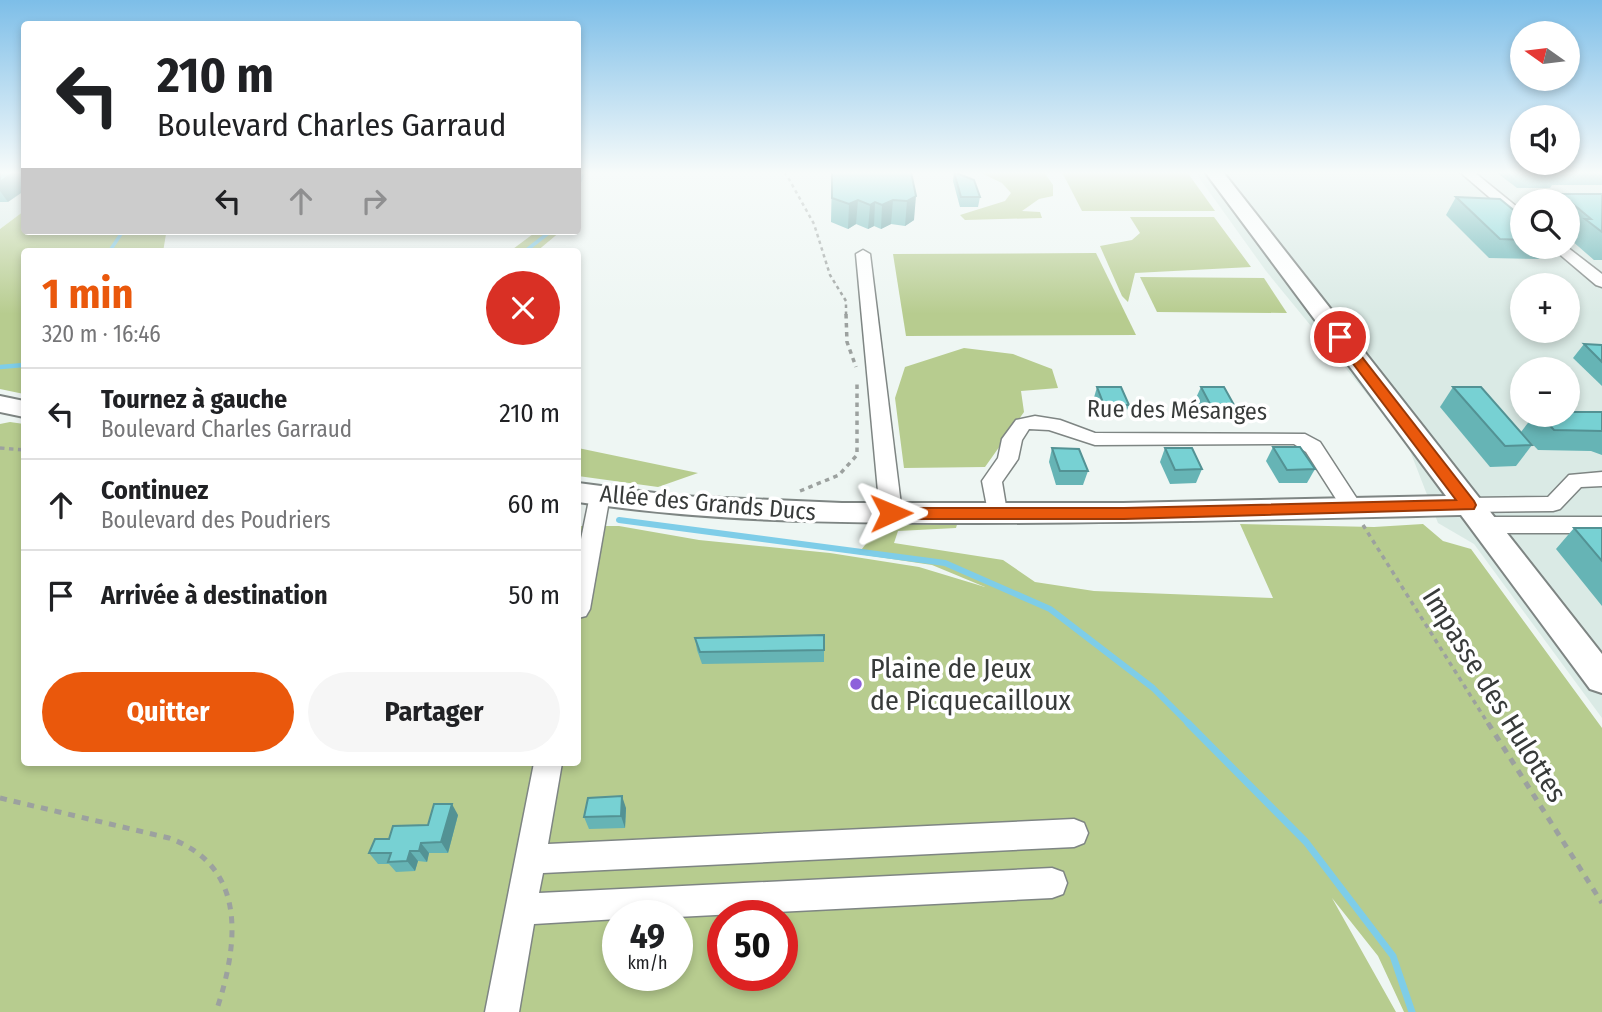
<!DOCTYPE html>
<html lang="fr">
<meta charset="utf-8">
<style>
body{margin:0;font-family:"Fira Sans Condensed",sans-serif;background:#f6f6f6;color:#202124;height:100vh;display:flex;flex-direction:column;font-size:26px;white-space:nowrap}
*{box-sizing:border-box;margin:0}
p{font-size:23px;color:#757577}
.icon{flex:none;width:38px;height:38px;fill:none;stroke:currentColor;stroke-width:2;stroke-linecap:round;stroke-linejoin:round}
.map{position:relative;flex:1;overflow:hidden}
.details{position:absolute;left:21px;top:248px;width:560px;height:518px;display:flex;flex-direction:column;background:#fff;border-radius:7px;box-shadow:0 4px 10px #0003}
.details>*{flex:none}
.guide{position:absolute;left:21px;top:21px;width:560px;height:214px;border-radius:7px;box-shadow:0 4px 10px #0003;background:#fff;color:#202124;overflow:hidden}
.needle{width:46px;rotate:284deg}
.buttons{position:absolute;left:1510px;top:21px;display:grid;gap:14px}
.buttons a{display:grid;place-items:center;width:70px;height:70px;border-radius:50%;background:#fff;box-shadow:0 4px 10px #0003;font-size:35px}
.speed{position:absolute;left:602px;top:900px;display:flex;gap:14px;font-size:35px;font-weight:700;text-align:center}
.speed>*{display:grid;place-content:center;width:91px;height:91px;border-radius:50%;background:#fff;box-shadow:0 4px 10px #0003;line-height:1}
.speed small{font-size:18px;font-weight:400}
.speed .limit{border:10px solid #d22;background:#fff;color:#111}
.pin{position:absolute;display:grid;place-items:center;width:60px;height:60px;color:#fff;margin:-30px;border:4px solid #fff;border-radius:50%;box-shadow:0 2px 7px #0007}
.me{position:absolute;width:77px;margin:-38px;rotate:89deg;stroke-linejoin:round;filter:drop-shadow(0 0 5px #0008)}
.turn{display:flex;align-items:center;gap:24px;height:147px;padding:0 21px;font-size:32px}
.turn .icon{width:91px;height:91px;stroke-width:2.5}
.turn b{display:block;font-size:49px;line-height:60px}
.lanes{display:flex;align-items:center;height:66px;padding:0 21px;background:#0003;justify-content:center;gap:35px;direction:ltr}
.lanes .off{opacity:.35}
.round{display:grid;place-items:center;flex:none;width:74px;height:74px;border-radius:37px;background:#f6f6f6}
.headline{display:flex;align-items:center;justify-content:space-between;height:119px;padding:0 21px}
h1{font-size:42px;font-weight:700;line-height:52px;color:#ea580c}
.action{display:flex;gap:14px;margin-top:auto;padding:14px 21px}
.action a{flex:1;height:80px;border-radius:42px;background:#ea580c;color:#fff;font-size:28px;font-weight:700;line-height:80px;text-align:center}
.action a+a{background:#f6f6f6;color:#202124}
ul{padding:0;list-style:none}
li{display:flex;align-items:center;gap:21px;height:91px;padding:0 21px;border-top:2px solid #e0e0e0}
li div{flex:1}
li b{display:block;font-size:26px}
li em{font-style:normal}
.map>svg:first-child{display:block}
</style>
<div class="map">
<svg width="1602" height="1012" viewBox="0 0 1602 1012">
<rect width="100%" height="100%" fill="#eef6f3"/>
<g fill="#daeae5" fill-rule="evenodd">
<path d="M0 172H24V211L0 229Z"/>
<path d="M1195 172H1602V718L1474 544 1438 523 1407 443 1266 271ZM1522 201H1568V247H1522ZM1522 285H1568V331H1522ZM1522 369H1568V415H1522Z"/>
</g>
<g fill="#b7cc8f" fill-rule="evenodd">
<path d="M979 172H1044L1053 185V196L1039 199 1022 211 1040 212 1042 218 965 220 960 215 1005 201 1011 193 1002 183Z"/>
<path d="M1062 172H1187L1215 211H1082Z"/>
<path d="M24 211V231H169L166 234 163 252H24V394L0 389V229Z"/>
<path d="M1130 217H1214L1251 267 1135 273 1128 302 1122 296 1100 246 1132 240 1140 233Z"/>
<path d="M537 231H561L536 252H509Z"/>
<path d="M1096 253 1136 335 906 336 893 254Z"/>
<path d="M1140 277 1264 278 1287 313 1157 312Z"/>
<path d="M964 348 1013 354 1052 369 1058 388 1021 391 1024 412 985 467 904 468 895 398 905 367Z"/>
<path d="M10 422 24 424V763H578V526H619L699 540 830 553 919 567 985 587 932 565 858 554 883 522 958 521 956 528 898 531 894 543 1003 560 1035 582 1094 591 1273 598 1240 524 1374 527 1423 524 1443 541 1471 549 1602 728V1012H1404L1378 956 1332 898 1396 1012H0V424ZM618 915H677V975H618ZM723 915H782V975H723Z"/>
<path d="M578 448 698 473 658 487 578 476Z"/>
</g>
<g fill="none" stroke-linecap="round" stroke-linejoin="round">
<g stroke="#7ecde8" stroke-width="3.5">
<path d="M578 185 584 172"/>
<path d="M109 252 123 231"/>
<path d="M524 252 551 231"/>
</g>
<path stroke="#7ecde8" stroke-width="4.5" d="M0 367 24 365"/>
<path stroke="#7ecde8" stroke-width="6" d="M619 520 945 563 1050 609 1153 688 1190 725"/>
<path stroke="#7ecde8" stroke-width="7" d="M1188 723 1306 842 1393 956 1412 1012"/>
<g stroke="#7e8583" stroke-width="3">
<g id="minor">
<path d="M1460 172H1474L1522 211V222L1517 221Z"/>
<path d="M1551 247H1567L1602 274V287L1596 285Z"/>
<path d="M863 250 870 254 902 513 898 518 891 521 884 518 880 513 856 254Z"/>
<path d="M1035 416 1060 420 1095 433 1305 434 1320 442 1363 508 1359 513 1352 515 1345 513 1306 452 1294 444 1095 445 1049 430 1029 429 1022 440 1018 459 1002 482 1007 512 1003 517 996 520 989 517 982 481 998 458 1002 439 1016 420Z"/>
<path d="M1602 472V486L1581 487 1560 509 1553 511 1468 512 1461 510 1458 505 1461 500 1468 498 1548 497 1569 475Z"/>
<path d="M600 488 607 490 610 495 590 609 586 616 578 618V554L590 495 593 490Z"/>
<path d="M1484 517H1602V533H1484L1476 530 1473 525 1476 520Z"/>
<path d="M534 763H562L548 844 1074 819 1084 823 1088 833 1084 843 1074 847 543 873 539 893 1052 868 1063 872 1067 883 1063 894 1052 898 677 917 618 915V919L534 924 519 1012H485Z"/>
</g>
</g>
<g stroke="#7e8583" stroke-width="4">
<g id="major">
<path d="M1205 172H1223L1602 654V693L1590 689 1461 515C1298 519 1136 523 974 523 841 523 709 522 578 502V483L678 496 842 503H1123L1446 496Z"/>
<path d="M0 396 24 401V417L0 412Z"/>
</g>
</g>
<path stroke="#9ca19f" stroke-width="2.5" stroke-dasharray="3.5 3.5" stroke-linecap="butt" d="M785 172 814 224 830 275 846 301V316"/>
<g stroke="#9ca19f" stroke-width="3.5" stroke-dasharray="4.5 4.5" stroke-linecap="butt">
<path d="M846 314 847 342 856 367"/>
<path d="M0 448 24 450"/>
<path d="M800 491 839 475 857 455V382"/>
<path d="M1363 525 1489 725"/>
</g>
<g stroke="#9ca19f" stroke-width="5" stroke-dasharray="7 7" stroke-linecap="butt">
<path d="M1488 723 1602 903"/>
<path d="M0 798 169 838C249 867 238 946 216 1012"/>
</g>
<use href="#minor" fill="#fff" fill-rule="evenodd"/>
<use href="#major" fill="#fff" fill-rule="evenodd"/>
</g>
<g fill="#66b4b5">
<path d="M0 172 8 202H0Z"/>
<path d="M832 172H911L914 220 905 226 891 224 881 229 874 226 868 229 856 224 848 229 831 222Z"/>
<path d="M954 172 980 197 978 207H960L953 181Z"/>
<path d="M1496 172H1602V185H1552L1550 188H1517Z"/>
<path d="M1561 194H1602V260H1594L1571 240 1573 237 1568 233V201H1557Z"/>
<path d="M1456 197 1522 217V247H1547L1539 259 1489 258 1446 215Z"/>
<path d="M1584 344 1602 345V386L1573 358Z"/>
<path d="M1097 387 1129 405 1124 418 1100 419 1093 401Z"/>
<path d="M1201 387 1234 405 1228 418H1204L1195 400Z"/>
<path d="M1453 387 1532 445 1516 466 1490 467 1440 407Z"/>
<path d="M1602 412V455L1591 451 1538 450 1521 432 1534 415H1568Z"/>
<path d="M1273 447 1315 469 1307 483H1279L1266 461Z"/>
<path d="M1052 448 1088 471 1083 485H1056L1049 462Z"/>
<path d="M1165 448 1202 469 1196 483 1170 484 1160 462Z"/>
<path d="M1574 528H1602V606L1556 549Z"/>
<path d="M695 638 824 650V662L702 664 697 650Z"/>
<path d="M626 808 625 828 589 829 584 817Z"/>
<path d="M458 815 448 853H429L427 862 418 861 415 871 396 872 389 864H378L369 853 389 839Z"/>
</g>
<g fill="#539294">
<path d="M14 172H24V191L8 202 0 191V182Z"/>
<path d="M916 196 914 220 905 226 907 201Z"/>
<path d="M858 200 856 224 848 229 849 204Z"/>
<path d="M893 200 891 224 881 229 882 205Z"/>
<path d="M875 202 874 226 868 229 870 205Z"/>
<path d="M622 796 626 808 625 828 621 816Z"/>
<path d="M452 804 458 815 448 853 441 842Z"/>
<path d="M421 843 429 853 427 862 419 851Z"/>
<path d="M410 851 418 861 415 871 407 861Z"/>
</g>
<g fill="#77d1d3" stroke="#539294" stroke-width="2">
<path d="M0 172H14L0 182Z"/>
<path d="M832 172H911L916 196 907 201 893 200 882 205 875 202 870 205 858 200 849 204 832 198Z"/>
<path d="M954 172 974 180 980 197H961Z"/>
<path d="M1561 194H1602V232L1585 219H1591Z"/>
<path d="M1456 197 1500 199 1522 217V240L1500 239Z"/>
<path d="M1584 344 1602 345V362Z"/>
<path d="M1097 387H1121L1129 405H1104Z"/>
<path d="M1201 387H1224L1234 405 1210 404Z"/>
<path d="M1453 387H1481L1532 445 1505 446Z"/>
<path d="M1568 412H1602V431L1554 430 1540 415H1568Z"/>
<path d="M1273 447H1300L1315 469 1287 470Z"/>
<path d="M1052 448 1079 449 1088 471H1060Z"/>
<path d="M1165 448H1192L1202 469 1175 470Z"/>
<path d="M1574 528H1602V561Z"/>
<path d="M824 635V650L700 652 695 638Z"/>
<path d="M622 796 621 816 584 817 588 798Z"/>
<path d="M434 804H452L441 842 421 843 419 851H410L407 861 388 862 391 853H369L375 839H389L393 826 428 825Z"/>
</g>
<linearGradient id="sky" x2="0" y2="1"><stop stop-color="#7dbee8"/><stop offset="0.55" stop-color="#f7fbfa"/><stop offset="1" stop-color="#f7fbfa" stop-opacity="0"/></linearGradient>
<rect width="1602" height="314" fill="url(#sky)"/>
<path fill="#ea580c" stroke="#983908" stroke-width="2" d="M1340 333 1344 334 1474 501 1476 505 1474 509 1124 519H891L883 513 891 508H1124L1456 500 1333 337Z"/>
<circle fill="#8d61db" stroke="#fff" stroke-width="2.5" cx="856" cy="684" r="7"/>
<g text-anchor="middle" stroke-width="7" stroke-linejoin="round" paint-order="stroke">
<g font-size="24" fill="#383b3a" stroke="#fff">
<text transform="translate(1177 410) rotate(1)" y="8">Rue des Mésanges</text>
<text transform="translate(708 503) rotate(5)" y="8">Allée des Grands Ducs</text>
</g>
<g font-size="28" fill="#383b3a" stroke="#fff" text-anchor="start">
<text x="870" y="678">Plaine de Jeux<tspan x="870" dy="32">de Picquecailloux</tspan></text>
</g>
<g font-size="28" fill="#383b3a" stroke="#fff">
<text transform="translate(1495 695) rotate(58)" y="10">Impasse des Hulottes</text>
</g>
</g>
</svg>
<div class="buttons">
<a><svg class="needle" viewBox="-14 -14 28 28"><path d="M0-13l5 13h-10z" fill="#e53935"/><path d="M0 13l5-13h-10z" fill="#757577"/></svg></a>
<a><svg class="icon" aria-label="sound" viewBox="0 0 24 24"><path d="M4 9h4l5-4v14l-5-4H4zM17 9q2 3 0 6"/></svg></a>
<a><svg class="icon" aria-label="search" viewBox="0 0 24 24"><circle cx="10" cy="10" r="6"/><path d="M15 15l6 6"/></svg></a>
<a>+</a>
<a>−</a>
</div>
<div class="speed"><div>49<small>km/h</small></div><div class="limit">50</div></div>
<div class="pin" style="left:1340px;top:337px;background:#d93025"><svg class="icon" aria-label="arrive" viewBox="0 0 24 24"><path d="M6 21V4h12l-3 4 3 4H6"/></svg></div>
<svg class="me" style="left:891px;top:513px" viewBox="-20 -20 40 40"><path d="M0-17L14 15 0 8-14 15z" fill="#ea580c" stroke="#fff" stroke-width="4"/></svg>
<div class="guide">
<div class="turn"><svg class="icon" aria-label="left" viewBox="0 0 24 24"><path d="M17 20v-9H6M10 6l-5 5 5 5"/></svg><div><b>210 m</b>Boulevard Charles Garraud</div></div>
<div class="lanes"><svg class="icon" aria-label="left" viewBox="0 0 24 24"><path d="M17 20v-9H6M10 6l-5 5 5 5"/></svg><svg class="icon off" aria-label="ahead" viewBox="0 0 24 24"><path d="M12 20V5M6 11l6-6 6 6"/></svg><svg class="icon off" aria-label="right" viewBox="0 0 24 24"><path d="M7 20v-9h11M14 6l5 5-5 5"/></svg></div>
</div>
<section class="details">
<div class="headline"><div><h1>1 min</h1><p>320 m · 16:46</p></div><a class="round" style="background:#d93025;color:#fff"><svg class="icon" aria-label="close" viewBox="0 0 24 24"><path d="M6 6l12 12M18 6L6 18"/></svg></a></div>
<ul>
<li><svg class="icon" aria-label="left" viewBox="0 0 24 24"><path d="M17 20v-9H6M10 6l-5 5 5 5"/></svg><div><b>Tournez à gauche</b><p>Boulevard Charles Garraud</p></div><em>210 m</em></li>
<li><svg class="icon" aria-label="ahead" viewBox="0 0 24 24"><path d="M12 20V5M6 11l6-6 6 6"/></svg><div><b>Continuez</b><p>Boulevard des Poudriers</p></div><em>60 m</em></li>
<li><svg class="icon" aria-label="arrive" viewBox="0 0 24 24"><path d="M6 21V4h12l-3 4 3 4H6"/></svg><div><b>Arrivée à destination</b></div><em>50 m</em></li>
</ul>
<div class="action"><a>Quitter</a><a>Partager</a></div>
</section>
</div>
